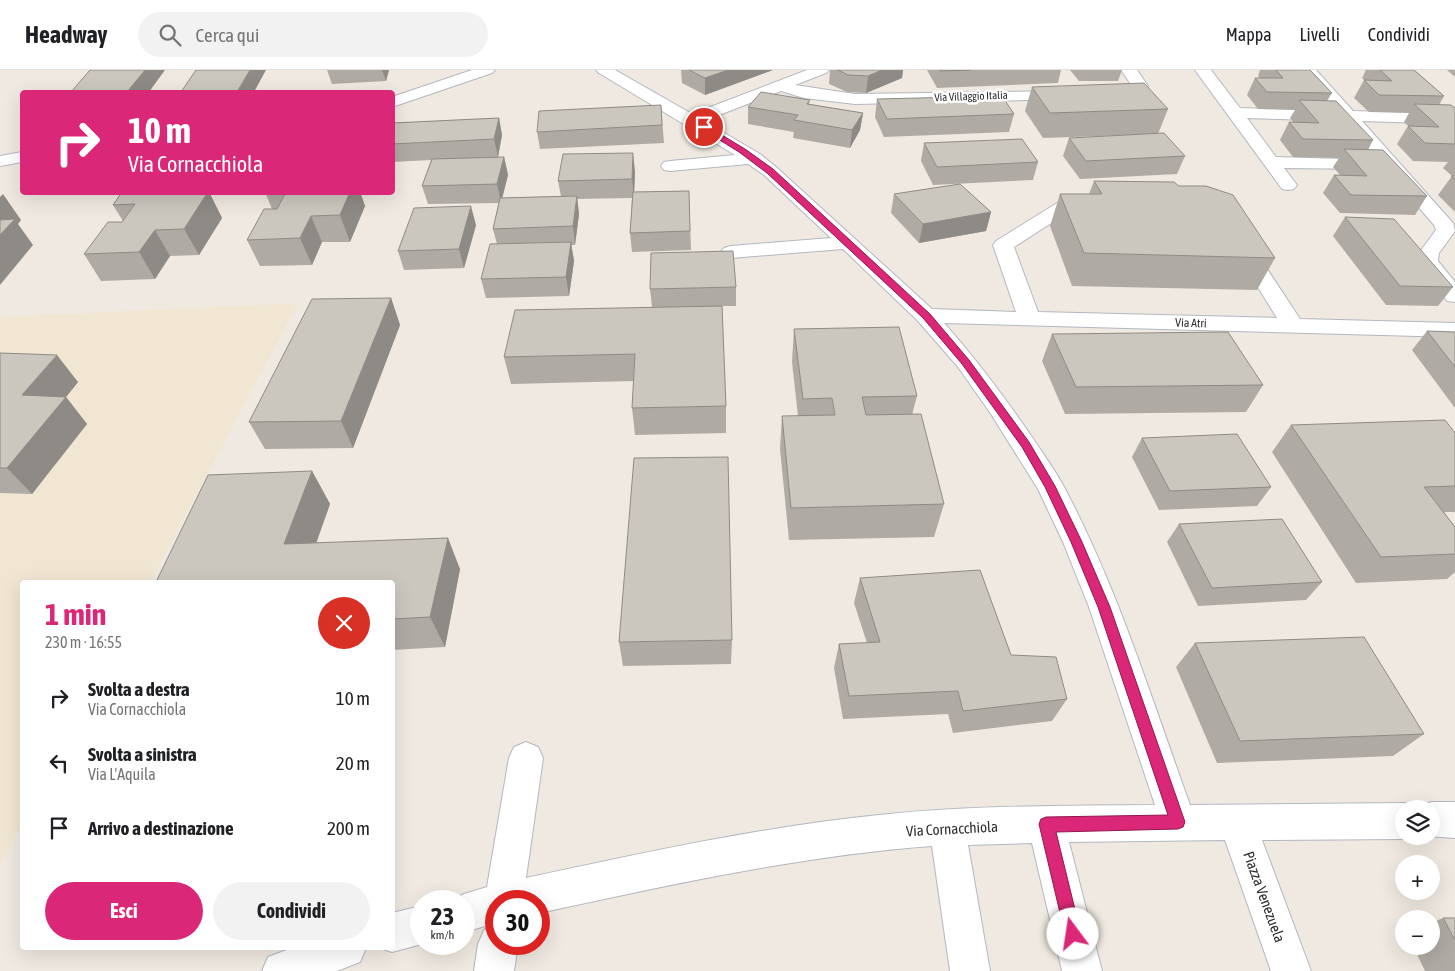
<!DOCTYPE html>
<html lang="it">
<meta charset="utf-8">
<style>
body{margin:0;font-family:"Asap Condensed",sans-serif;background:#f2f2f2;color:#202124;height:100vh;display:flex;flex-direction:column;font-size:19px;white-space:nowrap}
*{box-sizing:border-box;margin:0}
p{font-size:16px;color:#757577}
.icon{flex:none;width:28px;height:28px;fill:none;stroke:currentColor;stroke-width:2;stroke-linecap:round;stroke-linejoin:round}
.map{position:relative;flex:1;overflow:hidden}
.details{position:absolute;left:20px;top:510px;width:375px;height:370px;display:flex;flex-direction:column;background:#fff;border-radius:5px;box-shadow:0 5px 20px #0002}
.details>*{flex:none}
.banner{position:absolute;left:20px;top:20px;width:375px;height:105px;border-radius:5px;box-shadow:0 5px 20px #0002;background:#db2777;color:#fff;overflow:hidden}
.buttons{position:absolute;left:1395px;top:730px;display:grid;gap:10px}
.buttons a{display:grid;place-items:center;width:45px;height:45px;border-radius:50%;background:#fff;box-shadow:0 5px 20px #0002;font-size:25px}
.speed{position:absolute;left:410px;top:820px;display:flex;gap:10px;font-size:25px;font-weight:700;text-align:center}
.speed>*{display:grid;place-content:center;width:65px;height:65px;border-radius:50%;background:#fff;box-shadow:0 5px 20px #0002;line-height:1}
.speed small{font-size:12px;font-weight:400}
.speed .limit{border:8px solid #d22;background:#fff;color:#111}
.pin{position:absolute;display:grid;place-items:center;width:42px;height:42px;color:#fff;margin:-21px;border:2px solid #fff;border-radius:50%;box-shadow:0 1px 5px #0007}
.me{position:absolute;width:55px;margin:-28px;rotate:346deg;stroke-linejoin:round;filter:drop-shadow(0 0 4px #0008)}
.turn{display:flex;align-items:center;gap:18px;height:105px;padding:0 25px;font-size:22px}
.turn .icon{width:65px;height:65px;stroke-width:2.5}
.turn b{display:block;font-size:35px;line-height:42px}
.round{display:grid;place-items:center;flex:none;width:52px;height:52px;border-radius:26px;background:#f2f2f2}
.overview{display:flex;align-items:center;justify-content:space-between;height:85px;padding:0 25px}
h1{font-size:30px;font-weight:700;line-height:38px;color:#db2777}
.primary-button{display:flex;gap:10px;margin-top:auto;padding:10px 25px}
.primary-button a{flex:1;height:58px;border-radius:30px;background:#db2777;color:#fff;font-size:20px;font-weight:700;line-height:58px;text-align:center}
.primary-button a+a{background:#f2f2f2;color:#202124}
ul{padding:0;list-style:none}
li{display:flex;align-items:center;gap:15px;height:65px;padding:0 25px}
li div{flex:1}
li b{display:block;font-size:19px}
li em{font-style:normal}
header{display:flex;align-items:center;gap:30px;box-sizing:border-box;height:70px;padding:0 25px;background:#fff;border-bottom:1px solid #e0e0e0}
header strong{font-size:24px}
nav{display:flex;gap:28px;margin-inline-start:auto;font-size:18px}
.search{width:350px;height:45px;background:#f2f2f2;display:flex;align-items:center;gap:12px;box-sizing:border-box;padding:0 18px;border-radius:28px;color:#757577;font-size:19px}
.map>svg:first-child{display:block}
</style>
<header>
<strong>Headway</strong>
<div class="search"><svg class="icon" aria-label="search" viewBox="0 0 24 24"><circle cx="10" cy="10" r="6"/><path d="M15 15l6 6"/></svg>Cerca qui</div>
<nav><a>Mappa</a><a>Livelli</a><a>Condividi</a></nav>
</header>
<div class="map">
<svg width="1455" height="901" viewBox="0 0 1455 901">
<rect width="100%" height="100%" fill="#efe9e1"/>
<path fill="#f0e6d1" d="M298 233 150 512H22V753L0 795V247Z"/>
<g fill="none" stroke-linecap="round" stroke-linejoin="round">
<g stroke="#b4b7c1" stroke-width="2">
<g id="minor">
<path d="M472 0H495L492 3 392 37V27Z"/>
<path d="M596 0H615L692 44 807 0H829L826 3 795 15 855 24 1073 21 1075 24 1073 27 1067 29 855 34 804 28 781 21 704 51 760 84 776 97 932 239 1016 242 993 175 996 171 1062 130 1087 127 1094 129 1096 133 1094 137 1073 139 1014 177 1038 242 1277 248 1233 177 1236 173 1243 171 1250 173 1300 249 1455 253V267L944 253C977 290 1006 329 1034 370 1044 385 1054 399 1063 415 1117 516 1151 627 1190 735L1404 733 1417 738 1404 739V766H1410L1404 769 1262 770 1311 901H1271L1225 770 1069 772 1102 901H1062L1032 773 968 775 990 901H950L932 776C799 786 669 815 539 843V831H496V853L464 862V831H450L464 824 487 817 509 688 514 677 526 672 538 677 543 688 526 808C643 783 760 757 879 745 971 735 1063 736 1155 735L1089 537 1063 472 1038 419 991 344 958 297 918 251 843 179 731 188 724 186 721 182 724 178 731 176 831 168 764 105 748 94 670 101 664 100 661 96 664 92 670 91 735 85 599 3Z"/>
<path d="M1121 0H1137L1148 16 1145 23 1110 27 1104 25 1102 22 1104 19 1132 16Z"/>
<path d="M1195 0H1211L1240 38 1335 41 1300 0H1316L1353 41 1455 44V54L1362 51 1453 153 1455 161 1439 183 1438 191 1455 212V232L1447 231 1418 191 1419 183 1436 160 1434 155 1382 95 1380 98 1374 99 1284 98 1297 115 1294 119 1288 120 1282 119ZM1247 48 1344 51 1378 90 1276 87Z"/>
<path d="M22 82V92L0 96V86Z"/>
<path d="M1431 732H1455V768L1427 766H1431V739H1418Z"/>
<path d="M421 836 422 874 392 882 380 878H392V843Z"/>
<path d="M496 855V874H518L514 901H474L478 874 484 860Z"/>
<path d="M292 878H366L360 892 337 901H262L268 887Z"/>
</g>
</g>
<use href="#minor" fill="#fff" fill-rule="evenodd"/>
</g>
<g fill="#afaba4">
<path d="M327 0H389L386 11 332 14Z"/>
<path d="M681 0H773L705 25 682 13Z"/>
<path d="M830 0H903L902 8 866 23 847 22 829 14Z"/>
<path d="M927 0H1061L1058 13 937 18Z"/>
<path d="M1070 0H1122L1118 11H1079Z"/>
<path d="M1260 0H1310L1332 23 1327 31 1373 70 1368 80 1427 126 1415 145 1340 143 1323 123 1334 105H1340L1333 97 1339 88 1293 87 1280 70 1289 52 1294 53 1290 48 1295 40 1258 39 1247 25 1255 8H1260L1258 6Z"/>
<path d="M1366 0H1414L1444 26 1439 35 1455 38V142L1438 125 1452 106 1443 98 1448 92 1413 91 1397 74 1408 56 1404 52 1409 43 1369 42 1354 28 1364 10 1362 8Z"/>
<path d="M1447 0H1455V7Z"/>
<path d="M1032 17 1168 39 1158 64 1043 68 1025 41Z"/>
<path d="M877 29 1014 44 1009 62 884 67 875 47Z"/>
<path d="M810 30 809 34 863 43 860 60 850 78 793 68 794 62 748 54V37Z"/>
<path d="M661 35 664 73 540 79 537 62Z"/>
<path d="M499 48 502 65 498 87H504L508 105 502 128 561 126 558 111 635 101 634 122 689 121 691 180 632 182 630 163 632 128 577 129 579 144 575 175H571L574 191 569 226 486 228 481 209 497 174 493 159 499 133 428 134 422 116 431 90 392 92V53Z"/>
<path d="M1069 68 1185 86 1177 104 1080 109 1063 86Z"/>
<path d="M924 73 1038 92 1033 110 933 115 921 91Z"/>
<path d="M1094 111 1179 116 1275 188 1257 220 1072 216 1050 156 1060 124H1089Z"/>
<path d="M122 122H209L222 148 199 185 170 186 155 209 101 211 84 184 123 151 113 135Z"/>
<path d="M265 122H360L365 136 350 172H322L312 195 260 196 247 170 272 139Z"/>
<path d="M894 124 991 142 986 161 919 173 891 143Z"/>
<path d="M1345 147 1453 217 1438 236 1386 235 1333 166Z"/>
<path d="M476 155 464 198 404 200 398 181Z"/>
<path d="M736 217V236H722L726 336V363L635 365 632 338 634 311 511 314 504 287 652 237 650 219Z"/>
<path d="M391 228 400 255 353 378 265 379 249 352Z"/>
<path d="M794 259 917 326 912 345 944 434 934 467 789 470 780 379 782 346H798L792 292Z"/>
<path d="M1427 261 1455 262V338L1412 280Z"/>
<path d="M1052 264 1263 315 1246 342 1065 344 1042 291Z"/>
<path d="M0 283 78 312 66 327 87 354 32 424 0 423Z"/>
<path d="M1291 355 1455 363V442H1444L1455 457V502L1447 509 1356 513 1272 382Z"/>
<path d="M1142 368 1271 417 1257 436 1159 440 1132 387Z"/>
<path d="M312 401 330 434 316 472 460 499 445 577 392 580V512H156Z"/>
<path d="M1179 454 1322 512 1306 530 1198 536 1167 472Z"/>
<path d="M860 508 1011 585 1067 629 1052 651 953 663 948 644 843 649 834 598 839 574 867 573 854 533Z"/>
<path d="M732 570 731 594 623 596 619 572Z"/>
<path d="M1195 573 1424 664 1393 686 1217 693 1176 597Z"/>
<path d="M1443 848H1455V901H1425L1413 876H1431V853Z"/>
</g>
<g fill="#8e8b86">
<path d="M145 0H165L149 22H127Z"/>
<path d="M250 0H266L254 22H237Z"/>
<path d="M382 0H389L386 11Z"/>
<path d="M728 0H773L705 25V8Z"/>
<path d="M882 0H903L902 8 866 23 868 6Z"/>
<path d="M863 43 860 60 850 78 852 60Z"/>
<path d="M499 48 502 65 498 87 494 69Z"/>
<path d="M633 83 635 101 634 128 632 109Z"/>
<path d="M504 87 508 105 501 133 497 114Z"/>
<path d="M208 122H209L222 148 199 185 184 159Z"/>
<path d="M350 122H360L365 136 350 172 340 145Z"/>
<path d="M3 124 21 150 18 154 33 175 0 215V127Z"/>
<path d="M577 126 579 144 575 175 573 156Z"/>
<path d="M471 136 476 155 464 198 459 179Z"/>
<path d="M991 142 986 161 919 173 923 154Z"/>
<path d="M311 146 322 172 312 195 300 168Z"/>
<path d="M155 160 170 186 155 209 139 182Z"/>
<path d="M571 172 574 191 569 226 566 207Z"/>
<path d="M391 228 400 255 353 378 341 351Z"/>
<path d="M57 285 78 312 66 327 87 354 32 424 7 398 22 325Z"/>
<path d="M312 401 330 434 305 505 284 474Z"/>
<path d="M448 468 460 499 445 577 430 547Z"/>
</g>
<g fill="#cbc7bf" stroke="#8e8b86">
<path d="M90 0H145L127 22H71Z"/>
<path d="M196 0H250L237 22H181Z"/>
<path d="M689 0H728L705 8Z"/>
<path d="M838 0H882L868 6 848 5Z"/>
<path d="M940 0H970L940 1Z"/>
<path d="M1276 0H1310L1332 23 1267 22 1255 8H1283Z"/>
<path d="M1380 0H1414L1444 26 1379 25 1364 10 1392 11Z"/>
<path d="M1144 13 1168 39 1050 43 1032 17Z"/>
<path d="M761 22 810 30 807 34 863 43 852 60 794 50 798 45 748 37Z"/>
<path d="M1002 26 1014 44 887 49 877 29Z"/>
<path d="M1299 30 1336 31 1373 70 1303 69 1289 52 1319 53Z"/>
<path d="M1414 34 1451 35 1455 38V74L1425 73 1408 56 1439 57Z"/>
<path d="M661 35 662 55 537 62 539 41Z"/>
<path d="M499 48 494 69 392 74V53Z"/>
<path d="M1164 63 1185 86 1086 91 1069 68Z"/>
<path d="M1022 69 1038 92 937 97 924 73Z"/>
<path d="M1344 79 1383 80 1427 126 1351 125 1334 105 1367 106Z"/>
<path d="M633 83 632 109 558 111 563 84Z"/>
<path d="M504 87 497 114 422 116 432 89Z"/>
<path d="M1451 106H1455V110Z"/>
<path d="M1094 111 1174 112 1179 116H1206L1233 125 1275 188 1084 183 1060 124H1102Z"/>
<path d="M960 114 991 142 923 154 894 124Z"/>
<path d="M689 121 690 161 630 163 633 122Z"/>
<path d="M122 122 174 123 208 122 184 159 155 160 139 182 84 184 108 152H122L135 134 113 135Z"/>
<path d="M286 122H350L340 145 311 146 300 168 247 170 264 139H277Z"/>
<path d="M577 126 573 156 493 159 500 128Z"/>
<path d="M471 136 459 179 398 181 414 138Z"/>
<path d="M1345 147 1394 149 1453 217 1400 216Z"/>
<path d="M15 149 0 165V150Z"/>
<path d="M571 172 566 207 481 209 490 174Z"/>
<path d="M733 181 736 217 650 219 651 183Z"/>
<path d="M391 228 341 351 249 352 312 229Z"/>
<path d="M722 236 726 336 632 338 635 284 504 287 515 240Z"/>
<path d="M899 257 917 326 862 327 866 345 921 344 944 434 791 438 782 346 835 345 832 328 803 329 794 259Z"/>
<path d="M1427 261 1455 262V297Z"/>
<path d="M1228 262 1263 315 1076 317 1052 264Z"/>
<path d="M0 283 57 285 22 325 66 327 7 398H0Z"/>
<path d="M1445 350 1455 363V416L1424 417 1455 457V484L1381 487 1291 355Z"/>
<path d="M1237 364 1271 417 1170 421 1142 368Z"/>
<path d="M728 387 732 570 619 572 634 388Z"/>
<path d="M312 401 284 474 448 468 430 547 392 549V512H156L208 405Z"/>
<path d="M1282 449 1322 512 1212 518 1179 454Z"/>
<path d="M980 500 1011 585 1056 587 1067 629 963 641 958 621 849 626 839 574 880 572 860 508Z"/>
<path d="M1364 567 1424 664 1240 671 1195 573Z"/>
<path d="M1443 848H1455V870Z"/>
</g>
<path fill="#db2777" stroke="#8e194d" d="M702 56H707L745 79 773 99 930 244 969 290 1029 372 1055 416 1082 472 1110 537 1185 752 1183 757 1178 759 1056 762 1081 864 1079 870 1073 872 1068 870 1065 864 1039 754 1041 749 1046 747 1168 745 1098 537 1071 472 1045 417 1022 377 962 294 923 248 767 103 739 82 702 59Z"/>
<g text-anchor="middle" stroke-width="5" stroke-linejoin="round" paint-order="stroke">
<g font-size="11" fill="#2e2e2e" stroke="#fff">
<text transform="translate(971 26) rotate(-2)" y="4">Via Villaggio Italia</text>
</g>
<g font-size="12" fill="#2e2e2e" stroke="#fff">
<text transform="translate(1191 253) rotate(2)" y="4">Via Atri</text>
</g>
<g font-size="15" fill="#2e2e2e" stroke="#fff">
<text transform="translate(952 759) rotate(-3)" y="5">Via Cornacchiola</text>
<text transform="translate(1264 827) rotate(70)" y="5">Piazza Venezuela</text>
</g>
</g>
</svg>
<div class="buttons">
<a><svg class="icon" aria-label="layers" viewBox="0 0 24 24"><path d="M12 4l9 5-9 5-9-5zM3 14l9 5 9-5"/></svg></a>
<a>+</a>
<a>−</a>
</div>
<div class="speed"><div>23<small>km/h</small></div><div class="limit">30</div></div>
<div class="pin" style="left:704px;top:57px;background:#d93025"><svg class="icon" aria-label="arrive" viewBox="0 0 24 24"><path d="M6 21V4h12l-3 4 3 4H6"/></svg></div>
<svg class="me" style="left:1073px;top:864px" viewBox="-20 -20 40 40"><circle r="19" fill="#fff"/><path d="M0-13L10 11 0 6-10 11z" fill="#db2777"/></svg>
<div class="banner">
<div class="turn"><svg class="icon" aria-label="right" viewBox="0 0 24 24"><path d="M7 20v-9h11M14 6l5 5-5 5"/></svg><div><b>10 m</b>Via Cornacchiola</div></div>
</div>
<section class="details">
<div class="overview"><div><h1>1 min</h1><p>230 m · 16:55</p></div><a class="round" style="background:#d93025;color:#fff"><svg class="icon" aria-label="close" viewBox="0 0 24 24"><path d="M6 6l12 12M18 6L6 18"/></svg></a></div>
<ul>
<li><svg class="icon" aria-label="right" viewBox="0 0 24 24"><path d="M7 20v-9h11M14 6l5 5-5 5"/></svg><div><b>Svolta a destra</b><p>Via Cornacchiola</p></div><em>10 m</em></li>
<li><svg class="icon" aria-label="left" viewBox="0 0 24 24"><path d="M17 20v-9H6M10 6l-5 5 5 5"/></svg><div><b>Svolta a sinistra</b><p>Via L'Aquila</p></div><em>20 m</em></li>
<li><svg class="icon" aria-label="arrive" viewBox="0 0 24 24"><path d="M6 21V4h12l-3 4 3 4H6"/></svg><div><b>Arrivo a destinazione</b></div><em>200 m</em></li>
</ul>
<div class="primary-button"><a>Esci</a><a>Condividi</a></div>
</section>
</div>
